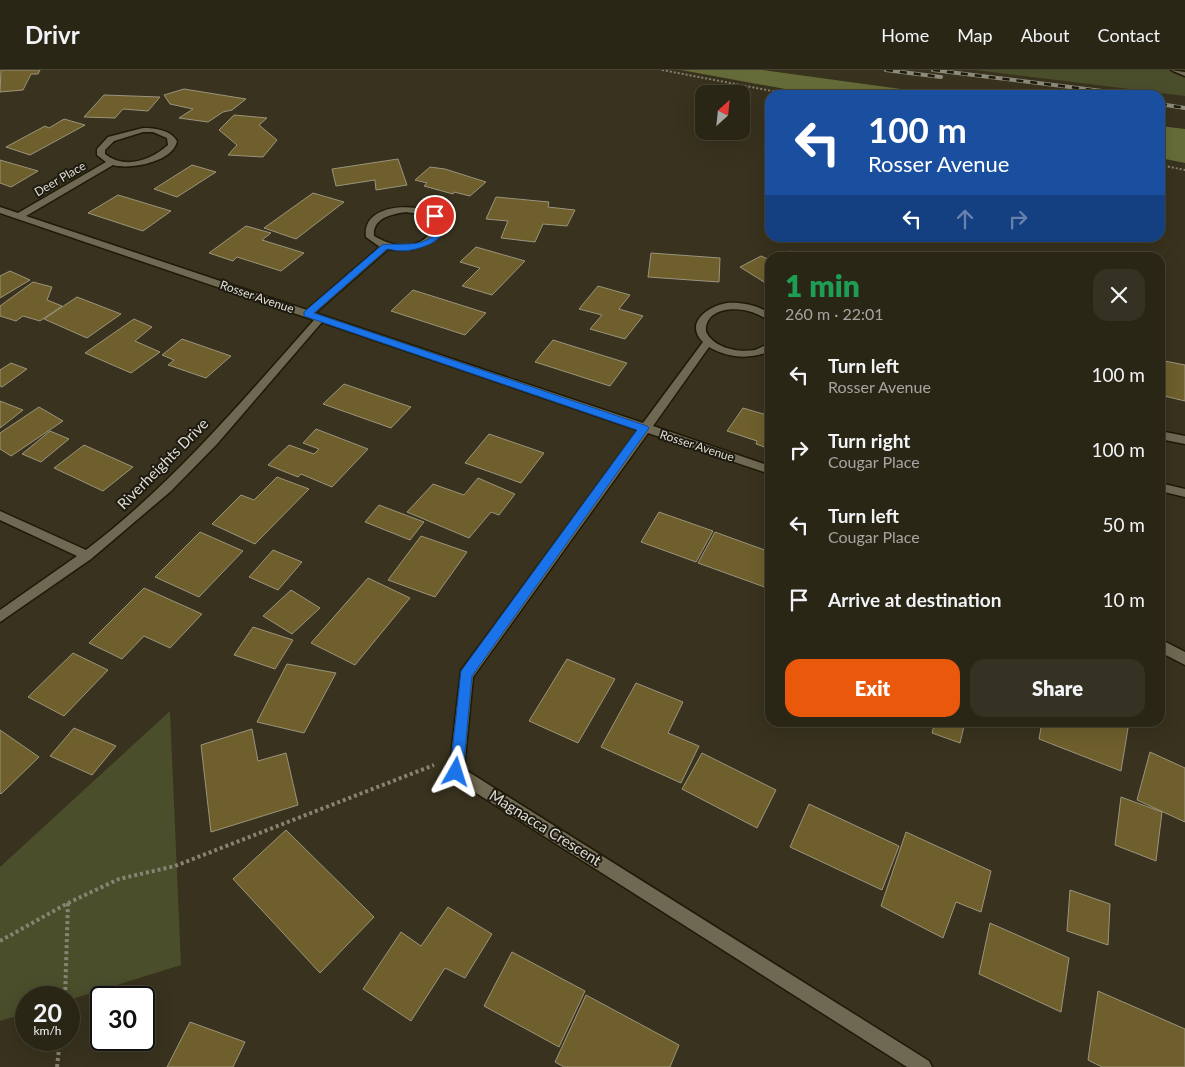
<!DOCTYPE html>
<meta charset="utf-8">
<style>
body{margin:0;font-family:Lato,sans-serif;background:#363223;color:#f1f3f6;height:100vh;display:flex;flex-direction:column;font-size:19px;white-space:nowrap}
*{box-sizing:border-box;margin:0}
p{font-size:16px;color:#a5a5a1}
.icon{flex:none;width:28px;height:28px;fill:none;stroke:currentColor;stroke-width:2;stroke-linecap:round;stroke-linejoin:round}
.map{position:relative;flex:1;overflow:hidden}
.drawer{position:absolute;left:765px;top:182px;width:400px;height:475px;display:flex;flex-direction:column;background:#2a2616;border-radius:15px;box-shadow:0 5px 20px #0002,0 0 0 1px #464335}
.drawer>*{flex:none}
.hud{position:absolute;left:765px;top:20px;width:400px;height:152px;border-radius:15px;box-shadow:0 5px 20px #0002,0 0 0 1px #464335;background:#1a4fa0;color:#fff;overflow:hidden}
.needle{width:32px;rotate:27deg}
.buttons{position:absolute;left:695px;top:15px;display:grid;gap:10px}
.buttons a{display:grid;place-items:center;width:55px;height:55px;border-radius:10px;background:#2a2616;box-shadow:0 5px 20px #0002,0 0 0 1px #464335;font-size:25px}
.speed{position:absolute;left:15px;top:916px;display:flex;gap:10px;font-size:25px;font-weight:700;text-align:center}
.speed>*{display:grid;place-content:center;width:65px;height:65px;border-radius:50%;background:#2a2616;box-shadow:0 5px 20px #0002,0 0 0 1px #464335;line-height:1}
.speed small{font-size:12px;font-weight:400}
.speed .limit{border:2px solid #111;border-radius:8px;background:#fff;color:#111}
.pin{position:absolute;display:grid;place-items:center;width:42px;height:42px;color:#fff;margin:-21px;border:2px solid #fff;border-radius:50%;box-shadow:0 1px 5px #0007}
.me{position:absolute;width:55px;margin:-28px;rotate:6deg;stroke-linejoin:round;filter:drop-shadow(0 0 4px #0008)}
.turn{display:flex;align-items:center;gap:18px;height:105px;padding:0 20px;font-size:22px}
.turn .icon{width:65px;height:65px;stroke-width:2.5}
.turn b{display:block;font-size:35px;line-height:42px}
.lanes{display:flex;align-items:center;height:48px;padding:0 20px;background:#0003;justify-content:center;gap:25px;direction:ltr}
.lanes .off{opacity:.35}
.round{display:grid;place-items:center;flex:none;width:52px;height:52px;border-radius:15px;background:#363223}
.head{display:flex;align-items:center;justify-content:space-between;height:85px;padding:0 20px}
h1{font-size:30px;font-weight:800;line-height:38px;color:#1e9e55}
.action{display:flex;gap:10px;margin-top:auto;padding:10px 20px}
.action a{flex:1;height:58px;border-radius:15px;background:#ea580c;color:#fff;font-size:20px;font-weight:800;line-height:58px;text-align:center}
.action a+a{background:#363223;color:#f1f3f6}
ul{padding:0;list-style:none}
li{display:flex;align-items:center;gap:15px;height:75px;padding:0 20px}
li div{flex:1}
li b{display:block;font-size:19px}
li em{font-style:normal}
header{display:flex;align-items:center;gap:30px;box-sizing:border-box;height:70px;padding:0 25px;background:#2a2616;border-bottom:1px solid #464335}
header strong{font-size:24px}
nav{display:flex;gap:28px;margin-inline-start:auto;font-size:18px}
.map>svg:first-child{display:block}
</style>
<header>
<strong>Drivr</strong>
<nav><a>Home</a><a>Map</a><a>About</a><a>Contact</a></nav>
</header>
<div class="map">
<svg width="1185" height="997" viewBox="0 0 1185 997">
<rect width="100%" height="100%" fill="#38321e"/>
<g fill="#4a4e2b">
<path d="M975 0H1185V26Z"/>
<path d="M170 641 181 895 69 930V928H26V943L0 951V797Z"/>
</g>
<g fill="#666c39">
<path d="M681 0H762L945 25H818Z"/>
<path d="M1160 56 1185 59V93L1160 88Z"/>
</g>
<g fill="#6e5f2c" stroke="#9b947d">
<path d="M1 0H40L38 4H31L23 20 0 22Z"/>
<path d="M184 19 246 29 232 40 223 42 208 52 179 48 193 39 170 34 164 25Z"/>
<path d="M104 25 160 27 148 41 123 39 115 48 84 47Z"/>
<path d="M234 45 267 48 259 55 277 70 263 87 228 85 237 75 219 60Z"/>
<path d="M64 49 85 55 30 85 6 77 45 56 49 58Z"/>
<path d="M398 89 407 115 376 120 375 110 336 116 332 99Z"/>
<path d="M0 90 38 101 11 117 0 113Z"/>
<path d="M192 95 216 102 177 127 154 119Z"/>
<path d="M430 97 445 99 486 112 470 126 454 122 453 124 424 116 427 113 415 110Z"/>
<path d="M313 123 344 132 296 169 264 158Z"/>
<path d="M118 125 171 141 143 161 88 143Z"/>
<path d="M496 127 549 132 548 137 575 140 567 156 543 154 535 172 501 168 508 151 486 149Z"/>
<path d="M246 156 271 163 262 170 304 183 281 201 237 187 233 191 209 183Z"/>
<path d="M476 177 525 191 492 225 462 216 480 198 460 192Z"/>
<path d="M790 181 800 188H778Z"/>
<path d="M651 183 720 188 719 212 648 207Z"/>
<path d="M761 186 770 190V209L764 212 740 197Z"/>
<path d="M10 201 30 210 0 228V206Z"/>
<path d="M33 212 52 217 47 230 62 236 40 251 23 246 16 251 0 246V236Z"/>
<path d="M598 216 630 225 619 239 643 246 625 269 590 259 602 245 579 239Z"/>
<path d="M413 220 486 243 465 265 391 241Z"/>
<path d="M77 227 121 244 87 268 44 249Z"/>
<path d="M134 249 152 257 135 271 160 282 131 303 85 283Z"/>
<path d="M182 269 231 286 206 308 168 295 174 290 162 285Z"/>
<path d="M553 270 627 293 610 316 535 292Z"/>
<path d="M1160 290 1185 295V331L1160 325Z"/>
<path d="M11 293 27 299 2 317 0 316V300Z"/>
<path d="M344 314 411 337 391 358 323 334Z"/>
<path d="M0 331 23 340 0 358Z"/>
<path d="M39 337 63 351 11 386 0 379V363Z"/>
<path d="M743 338 770 346V379L756 374 757 371 727 361Z"/>
<path d="M316 359 368 379 332 417 301 404 298 407 268 395 289 375 314 384 319 379 303 373Z"/>
<path d="M50 361 69 369 41 392 22 384Z"/>
<path d="M489 364 544 383 521 413 465 393Z"/>
<path d="M84 375 133 397 103 421 54 398Z"/>
<path d="M277 407 309 419 255 474 212 454 241 425 254 430Z"/>
<path d="M478 408 515 424 499 445 491 442 469 468 407 442 433 414 464 425Z"/>
<path d="M379 435 424 452 410 470 365 452Z"/>
<path d="M659 442 713 461 696 492 641 472Z"/>
<path d="M200 462 243 481 199 527 155 507Z"/>
<path d="M715 462 770 482V519L698 493Z"/>
<path d="M421 466 467 482 435 527 388 510Z"/>
<path d="M273 480 302 492 278 520 249 507Z"/>
<path d="M368 508 410 528 355 595 311 573Z"/>
<path d="M144 518 202 544 170 578 144 566 122 589 89 573Z"/>
<path d="M291 520 320 538 292 564 263 546Z"/>
<path d="M253 557 293 570 275 599 234 585Z"/>
<path d="M73 583 108 600 64 646 28 627Z"/>
<path d="M567 589 615 609 578 673 529 651Z"/>
<path d="M287 594 336 603 304 663 257 652Z"/>
<path d="M636 613 683 632 668 663 699 676 681 713 601 677Z"/>
<path d="M935 652H965L960 673 932 663Z"/>
<path d="M1042 652H1113L1128 658 1121 701 1039 669Z"/>
<path d="M74 658 116 676 92 705 50 686Z"/>
<path d="M252 659 258 691 286 683 298 735 211 762 201 675Z"/>
<path d="M0 660 39 687 1 724 0 723Z"/>
<path d="M1150 682 1185 698V752L1137 730Z"/>
<path d="M702 683 776 720 757 758 682 719Z"/>
<path d="M1121 727 1162 742 1156 791 1115 775Z"/>
<path d="M809 734 899 776 882 820 790 777Z"/>
<path d="M286 760 374 847 320 903 233 809Z"/>
<path d="M906 762 991 801 981 842 956 832 943 868 881 836Z"/>
<path d="M1070 820 1110 834 1108 875 1067 861Z"/>
<path d="M448 837 492 864 465 908 445 898 411 951 363 919 401 862 421 876Z"/>
<path d="M990 853 1069 888 1061 942 979 904Z"/>
<path d="M512 882 585 921 559 977 484 936Z"/>
<path d="M1098 921 1185 959V997H1102L1088 990Z"/>
<path d="M586 925 679 975 670 997H564L555 992Z"/>
<path d="M190 952 245 972 233 997H167Z"/>
</g>
<g fill="none" stroke-linecap="round" stroke-linejoin="round">
<g stroke="#1f1906" stroke-width="3">
<g id="minor">
<path d="M1171 0 1185 2V6L1173 1Z"/>
<path d="M143 58C156 58 170 60 177 71 173 92 130 100 113 95L26 146 307 240 380 177 366 167C361 131 425 131 444 150V159C430 178 410 182 388 179L315 243 643 353 703 272C684 253 708 236 727 233 742 232 758 236 770 243V250C764 248 758 244 752 242 735 236 704 238 706 262 714 278 738 283 755 280 760 278 765 275 770 274V281C750 290 728 288 709 277L653 356 770 396V404L648 363 473 607 464 699 929 991 932 997H907L451 707 449 702 461 601 638 360 322 252 217 374 171 421 91 489 0 552V540L77 486 0 450V441L86 480C173 414 242 331 314 250L0 143V137L18 143 106 92 97 85V79L108 67ZM143 62H153L167 68 168 75C151 90 125 100 105 84V80L114 71ZM406 142 426 145 435 151V159C417 181 397 179 374 166 372 148 392 144 406 142Z"/>
<path d="M1160 361 1185 366V374L1160 369Z"/>
<path d="M1160 413 1185 419V427L1160 421Z"/>
<path d="M1160 569 1185 582V595L1160 582Z"/>
</g>
</g>
<g stroke="#888372" stroke-width="2" stroke-dasharray="2 2" stroke-linecap="butt">
<path d="M662 0 793 25"/>
<path d="M1160 95 1185 100"/>
</g>
<g stroke="#888372" stroke-width="4" stroke-dasharray="3 3" stroke-linecap="butt">
<path d="M68 833 119 809 175 796 434 695"/>
<path d="M0 871 68 833 65 928"/>
<path d="M57 997 60 970"/>
</g>
<use href="#minor" fill="#6f6953" fill-rule="evenodd"/>
<g stroke="#8f8b7a" stroke-width="4">
<g id="rail">
<path d="M886 0 941 7"/>
<path d="M933 0 1134 25"/>
<path d="M1160 34 1185 38"/>
</g>
</g>
<use href="#rail" stroke="#1c1a11" stroke-width="2.5" stroke-dasharray="7" stroke-linecap="butt"/>
</g>
<path fill="#1a73e8" stroke="#114b97" d="M433 144H438C457 164 429 177 411 180 403 182 394 180 387 179L314 243 647 356 649 358 472 606 463 702 461 706 456 708 452 706 450 702 461 601 637 360 304 246V242L382 175C401 172 428 180 438 158Z"/>
<g text-anchor="middle" stroke-width="4" stroke-linejoin="round" paint-order="stroke">
<g font-size="12" fill="#e0ddd0" stroke="#1c1a11">
<text transform="translate(60 109) rotate(-30)" y="4">Deer Place</text>
<text transform="translate(257 227) rotate(19)" y="4">Rosser Avenue</text>
<text transform="translate(697 376) rotate(18)" y="4">Rosser Avenue</text>
</g>
<g font-size="15" fill="#e0ddd0" stroke="#1c1a11">
<text transform="translate(163 394) rotate(-45)" y="5">Riverheights Drive</text>
<text transform="translate(545 758) rotate(32)" y="5">Magnacca Crescent</text>
</g>
</g>
</svg>
<div class="buttons">
<a><svg class="needle" viewBox="-14 -14 28 28"><path d="M0-13l5 13h-10z" fill="#e53935"/><path d="M0 13l5-13h-10z" fill="#a5a5a1"/></svg></a>
</div>
<div class="speed"><div>20<small>km/h</small></div><div class="limit">30</div></div>
<div class="pin" style="left:435px;top:146px;background:#d93025"><svg class="icon" aria-label="arrive" viewBox="0 0 24 24"><path d="M6 21V4h12l-3 4 3 4H6"/></svg></div>
<svg class="me" style="left:456px;top:702px" viewBox="-20 -20 40 40"><path d="M0-17L14 15 0 8-14 15z" fill="#1a73e8" stroke="#fff" stroke-width="4"/></svg>
<div class="hud">
<div class="turn"><svg class="icon" aria-label="left" viewBox="0 0 24 24"><path d="M17 20v-9H6M10 6l-5 5 5 5"/></svg><div><b>100 m</b>Rosser Avenue</div></div>
<div class="lanes"><svg class="icon" aria-label="left" viewBox="0 0 24 24"><path d="M17 20v-9H6M10 6l-5 5 5 5"/></svg><svg class="icon off" aria-label="ahead" viewBox="0 0 24 24"><path d="M12 20V5M6 11l6-6 6 6"/></svg><svg class="icon off" aria-label="right" viewBox="0 0 24 24"><path d="M7 20v-9h11M14 6l5 5-5 5"/></svg></div>
</div>
<section class="drawer">
<div class="head"><div><h1>1 min</h1><p>260 m · 22:01</p></div><a class="round"><svg class="icon" aria-label="close" viewBox="0 0 24 24"><path d="M6 6l12 12M18 6L6 18"/></svg></a></div>
<ul>
<li><svg class="icon" aria-label="left" viewBox="0 0 24 24"><path d="M17 20v-9H6M10 6l-5 5 5 5"/></svg><div><b>Turn left</b><p>Rosser Avenue</p></div><em>100 m</em></li>
<li><svg class="icon" aria-label="right" viewBox="0 0 24 24"><path d="M7 20v-9h11M14 6l5 5-5 5"/></svg><div><b>Turn right</b><p>Cougar Place</p></div><em>100 m</em></li>
<li><svg class="icon" aria-label="left" viewBox="0 0 24 24"><path d="M17 20v-9H6M10 6l-5 5 5 5"/></svg><div><b>Turn left</b><p>Cougar Place</p></div><em>50 m</em></li>
<li><svg class="icon" aria-label="arrive" viewBox="0 0 24 24"><path d="M6 21V4h12l-3 4 3 4H6"/></svg><div><b>Arrive at destination</b></div><em>10 m</em></li>
</ul>
<div class="action"><a>Exit</a><a>Share</a></div>
</section>
</div>
